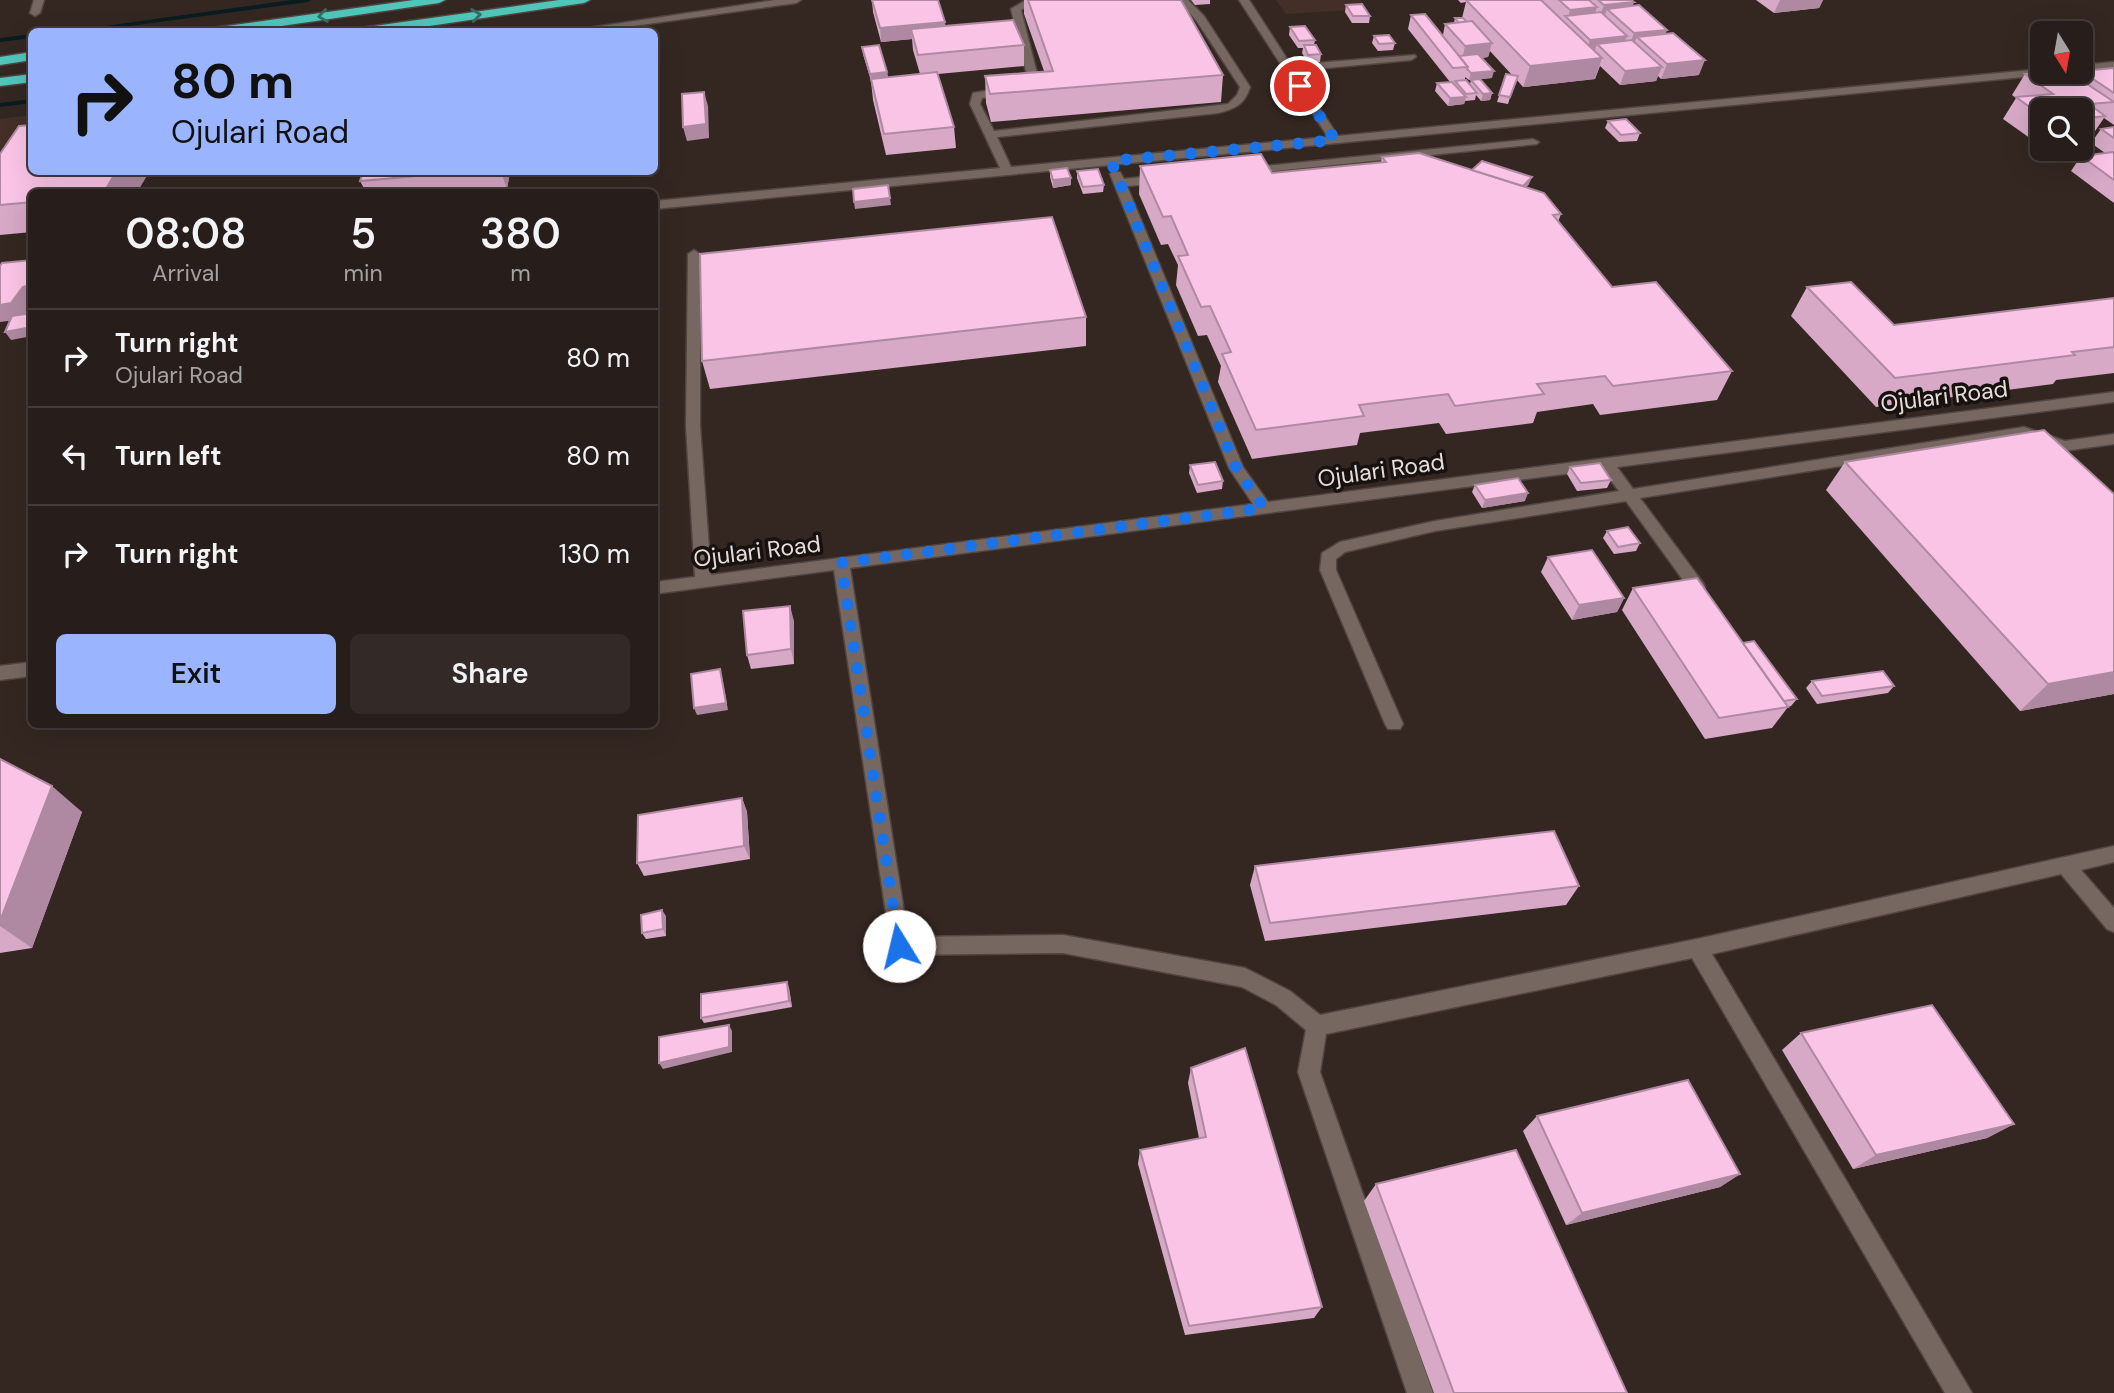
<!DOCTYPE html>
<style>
body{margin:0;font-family:"DM Sans",sans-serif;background:#332a27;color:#f1f3f6;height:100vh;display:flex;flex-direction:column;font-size:26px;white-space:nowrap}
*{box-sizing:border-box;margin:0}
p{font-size:23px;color:#a4a2a2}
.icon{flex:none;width:38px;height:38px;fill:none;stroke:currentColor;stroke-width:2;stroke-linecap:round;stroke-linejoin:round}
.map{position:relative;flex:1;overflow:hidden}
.panel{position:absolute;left:28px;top:189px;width:630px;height:539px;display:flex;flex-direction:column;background:#271d1a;border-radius:10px;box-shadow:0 7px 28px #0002,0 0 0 2px #433b39}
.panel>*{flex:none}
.hud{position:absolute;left:28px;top:28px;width:630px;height:147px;border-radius:10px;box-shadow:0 7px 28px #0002,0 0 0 2px #433b39;background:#9ab5fd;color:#111;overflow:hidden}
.needle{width:46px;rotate:169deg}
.tools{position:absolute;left:2030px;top:21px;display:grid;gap:14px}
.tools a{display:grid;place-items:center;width:63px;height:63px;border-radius:10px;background:#271d1a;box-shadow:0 7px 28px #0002,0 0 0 2px #433b39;font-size:35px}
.pin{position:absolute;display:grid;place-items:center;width:60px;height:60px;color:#fff;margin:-30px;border:4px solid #fff;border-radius:50%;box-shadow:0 2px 7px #0007}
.me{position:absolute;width:77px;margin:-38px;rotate:351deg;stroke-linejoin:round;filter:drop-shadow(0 0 5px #0008)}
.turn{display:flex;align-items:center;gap:24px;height:147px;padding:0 28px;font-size:32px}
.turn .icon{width:91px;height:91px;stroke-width:2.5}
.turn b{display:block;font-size:49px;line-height:60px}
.eta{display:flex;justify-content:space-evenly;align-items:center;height:119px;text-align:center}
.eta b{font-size:42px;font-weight:600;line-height:49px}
.primary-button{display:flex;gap:14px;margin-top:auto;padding:14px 28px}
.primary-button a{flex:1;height:80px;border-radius:10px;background:#9ab5fd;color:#111;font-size:28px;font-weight:600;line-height:80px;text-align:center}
.primary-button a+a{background:#332a27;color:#f1f3f6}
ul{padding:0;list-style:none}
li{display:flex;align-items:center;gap:21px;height:98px;padding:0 28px;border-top:2px solid #433b39}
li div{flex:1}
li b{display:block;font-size:26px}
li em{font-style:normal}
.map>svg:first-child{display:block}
</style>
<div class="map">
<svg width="2114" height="1393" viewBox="0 0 2114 1393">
<rect width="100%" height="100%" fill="#342722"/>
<g fill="#432f28">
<path d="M1276 0H1360L1367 9 1286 14Z"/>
<path d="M31 115V160L0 209V119Z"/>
</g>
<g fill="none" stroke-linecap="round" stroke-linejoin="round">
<g fill="#091c1f" fill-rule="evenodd">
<path d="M292 0H311L308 2 85 32H62Z"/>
<path d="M32 34V38L0 42V38Z"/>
<path d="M32 99V103L0 107V103Z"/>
</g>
<g stroke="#514541" stroke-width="3">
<g id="minor">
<path d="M34 0H44L40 13 35 16 30 13Z"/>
<path d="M775 0H801L796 3 591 32H561Z"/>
<path d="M1026 0H1038L1021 10 1039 81 1018 92 982 98 980 104 994 131 1228 104 1237 95 1240 87 1196 20 1178 0H1188L1204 16 1250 87C1245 104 1235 109 1218 113L997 137 1011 167 1328 137 1239 0H1249L1291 65 1415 55 1416 57 1411 60 1295 71 1338 136 2042 69V72H2049L2044 75 654 209V201L1000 168 970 104 973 93 1011 87 1028 80 1011 9Z"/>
<path d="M2114 62V68L2081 71V65Z"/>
<path d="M1533 139 1539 142 1537 144 1245 174 1239 171 1245 168Z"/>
<path d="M1112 172H1120L1124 179 1161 175 1167 179 1161 183 1127 186 1243 467 1268 502 2114 392V402L1617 467 1633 489 2024 427 2065 441 2114 434V444L2064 451 2023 437 1640 498 1703 583 1705 587 1703 591H1691L1626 501 1435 531 1345 552 1336 559V570L1403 724 1400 729H1388L1385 724 1320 570 1322 553 1340 542 1435 521 1619 491 1602 469 850 568 908 937 1063 935 1245 968 1290 991 1320 1015 1697 939 2114 846V862L2081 870 2114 908V932L2107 929 2061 874 1712 954 1972 1393H1945L1692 958 1326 1034 1320 1072 1433 1393H1407L1298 1072 1306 1030 1276 1005 1242 987 1063 953 899 955 892 953 834 570 654 594V582L695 577 686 426 688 254 694 250 700 254V426L711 575 1253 504 1229 468 1110 174Z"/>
<path d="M32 662V676L0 680V666Z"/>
</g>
</g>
<g stroke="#514541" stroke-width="3">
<g id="highway">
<path d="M414 0H445L439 3 241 32H206L212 28Z"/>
<path d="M559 0H590L584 3 389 32H354L360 28Z"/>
<path d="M32 52V60L0 65V57Z"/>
<path d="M32 74V82L0 86V78Z"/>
</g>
</g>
<use href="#minor" fill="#766761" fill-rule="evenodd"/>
<use href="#highway" fill="#50c6bb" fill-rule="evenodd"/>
</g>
<g fill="#d7a9c6" fill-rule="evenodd">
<path d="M872 0 946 26 1024 45V66L938 74 954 127 956 148 886 155 873 100 871 81 863 54 862 47 887 72 888 77 920 74 913 50 912 39 881 42 873 12Z"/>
<path d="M1024 0H1181L1223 75 1221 102 991 122 986 103 985 76 1044 71 1024 14Z"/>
<path d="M1191 0H1210V4L1195 5Z"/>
<path d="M1458 0H1631L1634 2 1632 6 1667 30 1665 34 1699 75 1661 79 1658 76 1656 81 1620 85 1600 66 1595 79 1523 87 1516 79 1508 104 1497 102 1506 74 1512 75 1490 51 1488 57 1482 58 1492 78 1480 79 1492 93 1490 100 1481 101 1476 95 1475 100 1465 101 1464 104 1448 106 1435 91 1437 83 1450 82 1408 29 1411 15 1443 35 1445 24 1454 23 1455 18H1462L1466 2 1461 3ZM1465 77 1469 80H1471L1470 84 1465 80Z"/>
<path d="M1756 0H1823L1819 8 1774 13Z"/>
<path d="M1346 5 1370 16 1369 23H1352L1345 12Z"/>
<path d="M1290 27 1315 40 1314 45 1321 54 1320 62H1307L1302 53 1303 48H1298L1289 35Z"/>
<path d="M1374 36 1395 43 1393 50 1378 51 1372 43Z"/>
<path d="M2114 68V125L2104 118 2091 137 2081 138V110H2042V143H2037L2003 119 2016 98 2012 95 2025 74 2077 77 2081 71Z"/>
<path d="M1608 121 1640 133 1637 141 1619 142 1605 128Z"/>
<path d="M2114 127V203L2071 171 2081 156 2105 153 2091 143 2101 129Z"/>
<path d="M0 154 32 172H149L137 192H32V232L0 235Z"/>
<path d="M1382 157 1472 170 1529 184 1526 187 1561 214 1558 222 1612 287 1732 371 1717 400 1600 415 1593 404 1537 412 1533 423 1446 434 1439 423 1360 433 1357 445 1252 459 1218 382 1221 366 1207 335 1198 336 1176 285 1178 265 1168 244 1161 245 1139 194 1140 166 1272 173 1381 162Z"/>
<path d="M1050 170 1071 178V185L1053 188 1050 177Z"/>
<path d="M1077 171 1104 185 1103 192 1083 194 1077 178Z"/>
<path d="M363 172H510L507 189 476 192H366L360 181Z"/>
<path d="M1807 287 1894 325 2114 298V373L2056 380 2053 384 1876 407 1791 316Z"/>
<path d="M1086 317V346L710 389 702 361Z"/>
<path d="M1845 462 2114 694 2020 711 1826 490Z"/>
<path d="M1190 465 1223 481 1222 489 1197 493 1189 473Z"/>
<path d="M1570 467 1611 480 1607 488 1577 491 1567 474Z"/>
<path d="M1475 485 1525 501 1482 508 1472 492Z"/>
<path d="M1607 531 1640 543 1636 551 1614 554 1603 538Z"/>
<path d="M1548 557 1624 598 1617 612 1572 620 1541 572Z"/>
<path d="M1633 588 1743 643 1797 699 1791 706 1788 707 1772 728 1705 739 1622 610Z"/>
<path d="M794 621V664L751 669 747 655Z"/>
<path d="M1812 681 1894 686 1888 693 1817 704 1806 688Z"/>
<path d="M0 759 82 812 32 948 0 953Z"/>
<path d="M742 798 747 812 750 859 644 876 637 863Z"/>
<path d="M1255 866 1579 886 1566 905 1265 941 1250 885Z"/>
<path d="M666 916V936L646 939 642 933Z"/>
<path d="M789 988 792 1007 704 1023 701 1018Z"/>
<path d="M1801 1033 2014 1124 1987 1138 1853 1169 1782 1050Z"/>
<path d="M1191 1068 1322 1307 1314 1318 1185 1335 1138 1164 1140 1150 1199 1138 1188 1083Z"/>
<path d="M1537 1116 1740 1174 1720 1187 1566 1225 1523 1131Z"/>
<path d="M1376 1184 1627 1393H1434L1364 1201Z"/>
</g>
<g fill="#af89a1">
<path d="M1780 0H1823L1819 8 1774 13Z"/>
<path d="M1634 2 1629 16 1607 9 1604 18 1599 19 1604 5Z"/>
<path d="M1597 7 1593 21 1568 18 1570 10Z"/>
<path d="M945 22 946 36 911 29 912 39 881 42 880 28Z"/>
<path d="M1667 30 1661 44 1637 37 1633 46 1629 47 1634 33Z"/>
<path d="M1627 36 1622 50 1597 44 1594 53 1585 54 1590 40Z"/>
<path d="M1492 43 1488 57 1462 60 1465 46Z"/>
<path d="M1602 58 1595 79 1523 87 1530 66Z"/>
<path d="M1705 60 1699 75 1661 79 1667 64Z"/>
<path d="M1662 67 1656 81 1620 85 1625 71Z"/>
<path d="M1494 71 1492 78 1469 80 1471 73Z"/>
<path d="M887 72 888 79 871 81 870 74Z"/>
<path d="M704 92 708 106 709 138 687 141 683 127Z"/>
<path d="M1492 93 1490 100 1481 101 1483 94Z"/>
<path d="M1466 97 1464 104 1448 106 1450 98Z"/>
<path d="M116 172H149L137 192H104Z"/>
<path d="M501 172H510L507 189Z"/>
<path d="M1532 177 1529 184 1504 211 1506 204Z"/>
<path d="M1071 178V185L1053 188V180Z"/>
<path d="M890 198 891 205 855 209 854 202Z"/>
<path d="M32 285V306L23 319 0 322V305L23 287Z"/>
<path d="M32 327V336L11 340 5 332Z"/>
<path d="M1528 493 1525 501 1482 508 1485 500Z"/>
<path d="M1624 598 1617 612 1572 620 1579 605Z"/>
<path d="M790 606 794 621V664L791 649Z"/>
<path d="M720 669 722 677 728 710 697 715 694 708Z"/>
<path d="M658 670 660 678V705L654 707Z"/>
<path d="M2114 672V694L2020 711 2048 684Z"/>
<path d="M52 786 82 812 32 948 0 926V921Z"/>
<path d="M742 798 747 812 750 859 744 846Z"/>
<path d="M662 910 666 916V936L663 929Z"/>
<path d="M787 982 789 988 792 1007 789 1001Z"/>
<path d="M729 1025 732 1031V1052L663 1069 659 1063Z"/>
<path d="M2014 1124 1987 1138 1853 1169 1876 1155Z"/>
<path d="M1740 1174 1720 1187 1566 1225 1582 1213Z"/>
</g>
<g fill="#fac4e6" stroke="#af89a1" stroke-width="2">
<path d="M872 0H938L945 22 880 28Z"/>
<path d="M1028 0H1181L1223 75 990 94 985 76 1053 71Z"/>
<path d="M1466 0H1541L1602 58 1530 66Z"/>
<path d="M1559 0H1589L1597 7 1570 10Z"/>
<path d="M1598 0H1631L1634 2 1604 5Z"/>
<path d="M1362 4 1370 16H1353L1346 5Z"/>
<path d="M1639 5 1667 30 1634 33 1607 9Z"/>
<path d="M1601 12 1627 36 1590 40 1565 16Z"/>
<path d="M1425 14 1468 67 1453 68 1411 15Z"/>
<path d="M1455 18H1463L1467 22 1459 23Z"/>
<path d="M1013 20 1024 45 918 55 911 29Z"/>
<path d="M1472 21 1492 43 1465 46 1445 24Z"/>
<path d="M1305 26 1315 40 1299 41 1290 27Z"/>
<path d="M1673 33 1705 60 1667 64 1637 37Z"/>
<path d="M1389 35 1395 43 1379 44 1374 36Z"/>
<path d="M1632 40 1662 67 1625 71 1597 44Z"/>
<path d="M879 45 887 72 870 74 862 47Z"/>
<path d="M1304 45H1316L1321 54 1308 55Z"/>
<path d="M1478 54 1494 71 1471 73 1467 69 1468 67 1459 56Z"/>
<path d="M2114 68V93L2081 71Z"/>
<path d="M937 72 954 127 884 134 871 79Z"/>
<path d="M2044 72H2069L2114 102 2089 104 2105 116 2081 119V110H2042V116L2016 97 2053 94 2025 74Z"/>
<path d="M1506 74 1518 76 1510 97 1499 95Z"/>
<path d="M1480 79 1492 93 1483 94 1471 80Z"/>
<path d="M1466 80 1477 93 1466 94 1455 81Z"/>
<path d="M1452 82 1466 97 1450 98 1437 83Z"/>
<path d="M704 92 706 124 683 127 682 94Z"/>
<path d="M1626 119 1640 133 1621 135 1608 121Z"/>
<path d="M32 125V172H116L104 192H32V202L0 205V154L19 126Z"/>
<path d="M2114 127V138L2101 129Z"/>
<path d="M2114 152V180L2081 156Z"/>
<path d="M1419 153 1544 193 1561 214 1553 215 1612 287 1656 282 1732 371 1613 386 1605 376 1537 384 1544 394 1455 406 1448 394 1359 405 1364 416 1256 430 1222 354 1231 352 1210 306 1201 307 1178 256 1188 255 1171 216 1163 217 1140 166 1261 154 1272 173 1386 162 1382 157Z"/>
<path d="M1482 161 1532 177 1523 186 1472 170Z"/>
<path d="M1067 168 1071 178 1053 180 1050 170Z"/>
<path d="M1098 169 1104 185 1083 187 1077 171Z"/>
<path d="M363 172H460L360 181Z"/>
<path d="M888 185 890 198 854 202 853 189Z"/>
<path d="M616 189V192H584Z"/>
<path d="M1052 217 1086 317 702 361 700 254Z"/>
<path d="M32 260V285L23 287 11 303 0 305V266L2 263Z"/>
<path d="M1851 282 1894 325 2114 298V347L2072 352 2075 355 1895 378 1807 287Z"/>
<path d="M32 313V327L5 332 12 316Z"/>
<path d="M2044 430 2114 494V672L2048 684 1845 462Z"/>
<path d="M1215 462 1223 481 1198 485 1190 465Z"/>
<path d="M1600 463 1611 480 1581 483 1570 467Z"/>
<path d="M1518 478 1528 493 1485 500 1475 485Z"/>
<path d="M1628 527 1640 543 1618 547 1607 531Z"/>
<path d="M1592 550 1624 598 1579 605 1548 557Z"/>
<path d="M1697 578 1788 707 1719 718 1633 588Z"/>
<path d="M790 606 791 649 747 655 743 611Z"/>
<path d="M1754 641 1797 699 1784 701 1743 643Z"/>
<path d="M720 669 726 703 694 708 691 674Z"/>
<path d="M654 670H658L657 697 654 698Z"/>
<path d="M1883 671 1894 686 1822 696 1812 681Z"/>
<path d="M0 759 52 786 0 921Z"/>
<path d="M742 798 744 846 637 863 638 815Z"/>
<path d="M1554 831 1579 886 1270 923 1255 866Z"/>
<path d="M662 910 663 929 642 933 641 915Z"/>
<path d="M787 982 789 1001 701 1018V994Z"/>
<path d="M1932 1005 2014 1124 1876 1155 1801 1033Z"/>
<path d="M729 1025V1047L659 1063V1037Z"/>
<path d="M1245 1048 1322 1307 1189 1326 1140 1150 1206 1137 1191 1068Z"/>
<path d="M1688 1080 1740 1174 1582 1213 1537 1116Z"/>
<path d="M1516 1150 1627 1393H1454L1376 1184Z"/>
</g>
<defs><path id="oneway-chevron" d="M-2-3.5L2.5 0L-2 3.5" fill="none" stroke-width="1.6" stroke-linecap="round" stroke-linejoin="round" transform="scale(1.75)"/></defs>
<g stroke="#346c65">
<use href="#oneway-chevron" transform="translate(476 15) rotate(-8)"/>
<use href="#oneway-chevron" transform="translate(323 16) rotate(172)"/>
</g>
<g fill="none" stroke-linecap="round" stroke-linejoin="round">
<path stroke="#1a73e8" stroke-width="12" stroke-dasharray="0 21.6" d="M899 946 841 563 1264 508 1236 468 1111 161 1335 140 1300 86"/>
</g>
<g text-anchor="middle" stroke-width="7" stroke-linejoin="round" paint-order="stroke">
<g font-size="23" fill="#e6dcd9" stroke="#17110f">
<text transform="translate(1944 396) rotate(-7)" y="8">Ojulari Road</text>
<text transform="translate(1381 470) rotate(-8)" y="8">Ojulari Road</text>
<text transform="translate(757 551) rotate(-7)" y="8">Ojulari Road</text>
</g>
</g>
</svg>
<div class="tools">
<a><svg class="needle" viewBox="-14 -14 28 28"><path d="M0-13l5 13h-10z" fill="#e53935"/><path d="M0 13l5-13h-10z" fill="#a4a2a2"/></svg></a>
<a><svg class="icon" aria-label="search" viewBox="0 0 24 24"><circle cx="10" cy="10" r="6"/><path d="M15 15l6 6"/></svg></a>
</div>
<div class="pin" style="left:1300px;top:86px;background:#d93025"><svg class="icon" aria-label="arrive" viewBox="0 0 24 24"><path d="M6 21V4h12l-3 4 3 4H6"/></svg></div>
<svg class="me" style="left:899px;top:946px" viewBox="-20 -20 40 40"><circle r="19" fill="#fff"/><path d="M0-13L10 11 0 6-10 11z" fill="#1a73e8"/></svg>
<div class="hud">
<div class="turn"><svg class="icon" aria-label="right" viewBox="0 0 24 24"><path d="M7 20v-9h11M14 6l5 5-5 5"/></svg><div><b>80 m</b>Ojulari Road</div></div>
</div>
<section class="panel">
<div class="eta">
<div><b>08:08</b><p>Arrival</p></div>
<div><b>5</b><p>min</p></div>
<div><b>380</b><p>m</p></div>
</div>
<ul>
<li><svg class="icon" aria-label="right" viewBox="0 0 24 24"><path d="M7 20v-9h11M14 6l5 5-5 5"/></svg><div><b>Turn right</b><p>Ojulari Road</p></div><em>80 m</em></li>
<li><svg class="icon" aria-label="left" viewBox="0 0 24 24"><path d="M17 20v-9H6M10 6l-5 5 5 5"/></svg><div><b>Turn left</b></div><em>80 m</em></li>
<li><svg class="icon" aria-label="right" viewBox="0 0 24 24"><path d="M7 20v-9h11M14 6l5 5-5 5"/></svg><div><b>Turn right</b></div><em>130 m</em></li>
</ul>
<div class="primary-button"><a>Exit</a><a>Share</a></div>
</section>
</div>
